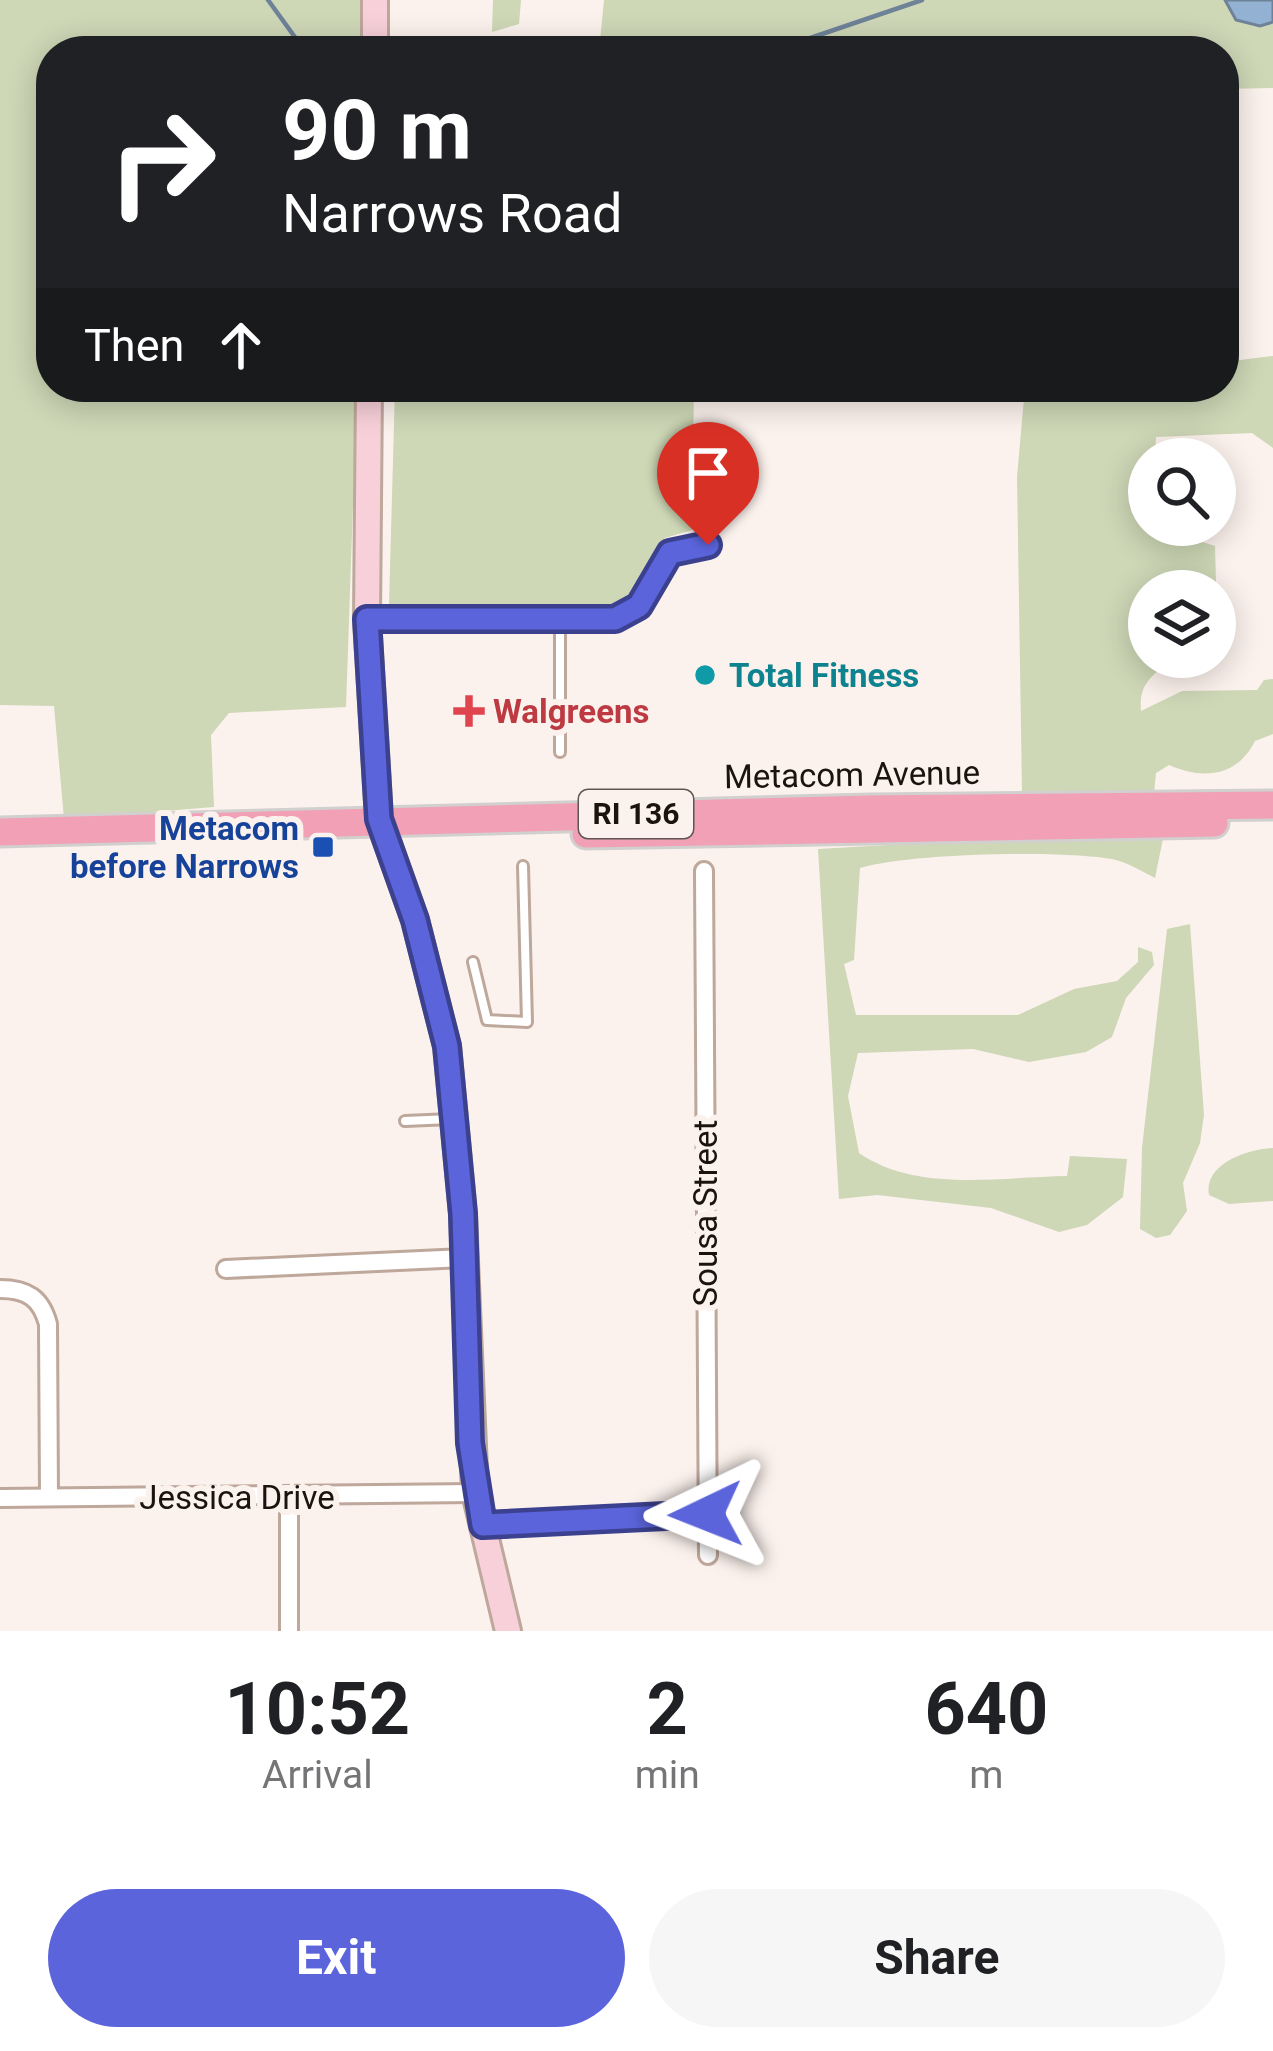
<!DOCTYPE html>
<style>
body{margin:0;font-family:Roboto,sans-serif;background:#f6f6f6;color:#202124;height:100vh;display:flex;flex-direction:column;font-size:45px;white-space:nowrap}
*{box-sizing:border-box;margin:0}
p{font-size:39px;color:#757577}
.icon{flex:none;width:66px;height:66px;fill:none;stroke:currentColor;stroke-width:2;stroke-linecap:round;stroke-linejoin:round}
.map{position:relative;height:1631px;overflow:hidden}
.details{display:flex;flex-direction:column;background:#fff;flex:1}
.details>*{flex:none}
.banner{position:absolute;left:36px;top:36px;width:1203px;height:366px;border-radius:48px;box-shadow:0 6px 30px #0003;background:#202124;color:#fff;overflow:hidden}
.tools{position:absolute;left:1128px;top:438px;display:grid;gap:24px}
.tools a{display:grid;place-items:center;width:108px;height:108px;border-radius:50%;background:#fff;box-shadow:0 6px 30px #0003;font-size:60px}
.pin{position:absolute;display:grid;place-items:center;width:102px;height:102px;color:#fff;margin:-123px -51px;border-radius:50% 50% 50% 0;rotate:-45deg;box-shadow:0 0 12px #0007}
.pin .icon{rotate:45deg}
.me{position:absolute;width:132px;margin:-66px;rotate:268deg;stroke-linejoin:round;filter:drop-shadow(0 0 9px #0008)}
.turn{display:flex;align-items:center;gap:42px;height:252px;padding:0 48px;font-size:54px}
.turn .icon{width:156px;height:156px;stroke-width:2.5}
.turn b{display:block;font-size:84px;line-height:102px}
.then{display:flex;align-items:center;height:114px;padding:0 48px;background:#0003;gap:24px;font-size:45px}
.eta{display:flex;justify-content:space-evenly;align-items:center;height:204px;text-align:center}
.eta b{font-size:72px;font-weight:700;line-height:84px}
.action{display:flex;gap:24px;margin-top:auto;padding:24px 48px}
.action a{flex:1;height:138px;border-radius:72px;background:#5b64db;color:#fff;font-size:48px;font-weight:700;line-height:138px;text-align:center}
.action a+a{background:#f6f6f6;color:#202124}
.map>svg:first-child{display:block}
</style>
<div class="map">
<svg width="1273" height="1631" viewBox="0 0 1273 1631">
<rect width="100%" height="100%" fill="#fcf2ed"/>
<g fill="#ced7b6">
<path d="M0 0H363L362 51H51V387H357L346 707 229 713 211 735 214 807 64 819 54 706 0 705Z"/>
<path d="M493 0H521L519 24 492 32Z"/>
<path d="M604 0H1273V88L1224 89V51H599Z"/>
<path d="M404 43 502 44 505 51H404Z"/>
<path d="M1273 356V448L1252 433 1156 437 1155 459H1149V525L1215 546 1217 618 1215 591H1149V641L1137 646 1142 657H1156L1165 665C1148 679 1139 687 1141 711L1182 691 1257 690 1264 680 1273 679V734L1255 741C1237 777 1203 780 1169 765L1156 773 1154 793 1022 792 1017 477 1025 387H1224V362Z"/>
<path d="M395 387H694L692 530 665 538 626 600 602 607 389 605Z"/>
<path d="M1165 829 1155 878C1141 871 1127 862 1112 859 1060 850 909 853 860 868L854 960 844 964 856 1015H1018L1074 989 1117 981 1138 962V947L1152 952 1154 965 1126 998 1112 1037 1086 1052 1029 1062 973 1049 858 1053 848 1096 859 1153C917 1193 999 1177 1067 1176L1070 1156 1127 1159 1123 1197 1087 1225 1059 1232 991 1208 877 1195 839 1199 818 849Z"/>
<path d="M1190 924 1204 1115 1200 1143 1183 1183 1187 1211 1170 1235 1156 1238 1140 1229 1142 1148 1167 929Z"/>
<path d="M1273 1148V1201L1229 1204 1209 1195C1203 1164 1248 1149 1273 1148Z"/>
</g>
<path fill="#92b1d3" stroke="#6e8298" stroke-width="3" d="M1225 0H1273V22L1260 26 1236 20Z"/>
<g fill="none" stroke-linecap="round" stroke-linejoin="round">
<g stroke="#6e8298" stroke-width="4.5">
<path d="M268 0 305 51"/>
<path d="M772 51 922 0"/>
</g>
<g stroke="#bea79b" stroke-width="14">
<g id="lane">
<path d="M560 752V622"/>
<path d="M473 962 487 1020 527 1022 523 866"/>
<path d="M405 1121 451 1119"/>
</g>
</g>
<g stroke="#bea79b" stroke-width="22">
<g id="street">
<path d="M367 619H615L639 606 670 553 708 545"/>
<path d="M704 871 708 1555"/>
<path d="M226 1269 464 1258"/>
<path d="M0 1289C27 1289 41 1298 48 1324L49 1497"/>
<path d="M0 1498 475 1493"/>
<path d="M289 1498V1631"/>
<path d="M483 1525 705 1514"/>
</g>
</g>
<g stroke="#bea79b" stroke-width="30">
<g id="secondary">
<path d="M375 51V0"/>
<path d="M369 387 367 619 379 819 415 920 447 1046 463 1214 475 1493 508 1631"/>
</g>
</g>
<g stroke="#d1d0cf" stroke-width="33">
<g id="primary">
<path d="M0 832 870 809 1273 805"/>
<path d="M586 834 1214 823"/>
</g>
</g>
<use href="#lane" stroke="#fff" stroke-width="8"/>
<use href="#street" stroke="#fff" stroke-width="16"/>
<use href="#secondary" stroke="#f8d0da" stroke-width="24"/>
<use href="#primary" stroke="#f1a0b6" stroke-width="27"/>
</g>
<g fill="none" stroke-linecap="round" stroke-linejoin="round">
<g stroke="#3b418e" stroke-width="30">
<path id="route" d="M706 1514 483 1525 470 1443 463 1214 447 1046 415 920 379 819 367 619H615L639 606 670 553 708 545"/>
</g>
<use href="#route" stroke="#5b64db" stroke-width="21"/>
</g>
<circle fill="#0f9aa8" stroke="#fcf2ed" stroke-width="4.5" cx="705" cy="675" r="12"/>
<path fill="#e0444e" stroke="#fcf2ed" stroke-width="4.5" d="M463 693h12v12h12v12h-12v12h-12v-12h-12v-12h12z"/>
<rect fill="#1a4fb4" stroke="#fcf2ed" stroke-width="4.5" x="311" y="835" width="24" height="24" rx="6"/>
<g text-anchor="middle" stroke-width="12" stroke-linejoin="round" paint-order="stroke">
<rect fill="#fcf2ed" stroke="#5e5651" stroke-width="3" x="579" y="790" width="114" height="48" rx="9"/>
<g font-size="30" font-weight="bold" fill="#1a130e">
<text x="636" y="824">RI 136</text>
</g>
<g font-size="33" font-weight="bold" fill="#0d838f" stroke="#fcf2ed" text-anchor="start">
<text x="729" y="687">Total Fitness</text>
</g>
<g font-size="33" font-weight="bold" fill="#be3a42" stroke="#fcf2ed" text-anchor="start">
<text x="493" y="723">Walgreens</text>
</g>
<g font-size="33" fill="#1a130e" stroke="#fcf2ed">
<text transform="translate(852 774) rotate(-1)" y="12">Metacom Avenue</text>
<text transform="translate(705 1213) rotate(-90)" y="12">Sousa Street</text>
<text x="237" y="1509">Jessica Drive</text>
</g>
<g font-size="33" font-weight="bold" fill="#164399" stroke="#fcf2ed" text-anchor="end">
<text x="299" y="840">Metacom<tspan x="299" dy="38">before Narrows</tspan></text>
</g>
</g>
</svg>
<div class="tools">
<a><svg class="icon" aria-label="search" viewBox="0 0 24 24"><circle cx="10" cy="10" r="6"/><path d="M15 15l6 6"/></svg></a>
<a><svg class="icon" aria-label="layers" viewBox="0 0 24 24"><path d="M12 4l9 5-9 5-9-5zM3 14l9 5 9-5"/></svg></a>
</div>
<div class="pin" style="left:708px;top:545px;background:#d93025"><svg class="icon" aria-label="arrive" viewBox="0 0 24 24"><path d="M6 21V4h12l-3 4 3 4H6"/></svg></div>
<svg class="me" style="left:706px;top:1514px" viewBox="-20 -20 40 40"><path d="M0-17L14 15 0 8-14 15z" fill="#5b64db" stroke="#fff" stroke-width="4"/></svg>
<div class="banner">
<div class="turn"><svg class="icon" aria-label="right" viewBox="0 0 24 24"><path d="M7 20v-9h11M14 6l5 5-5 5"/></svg><div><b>90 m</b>Narrows Road</div></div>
<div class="then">Then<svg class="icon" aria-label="ahead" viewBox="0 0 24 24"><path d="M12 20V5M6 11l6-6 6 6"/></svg></div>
</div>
</div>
<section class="details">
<div class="eta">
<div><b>10:52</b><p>Arrival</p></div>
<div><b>2</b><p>min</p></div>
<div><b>640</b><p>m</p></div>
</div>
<div class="action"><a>Exit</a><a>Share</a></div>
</section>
